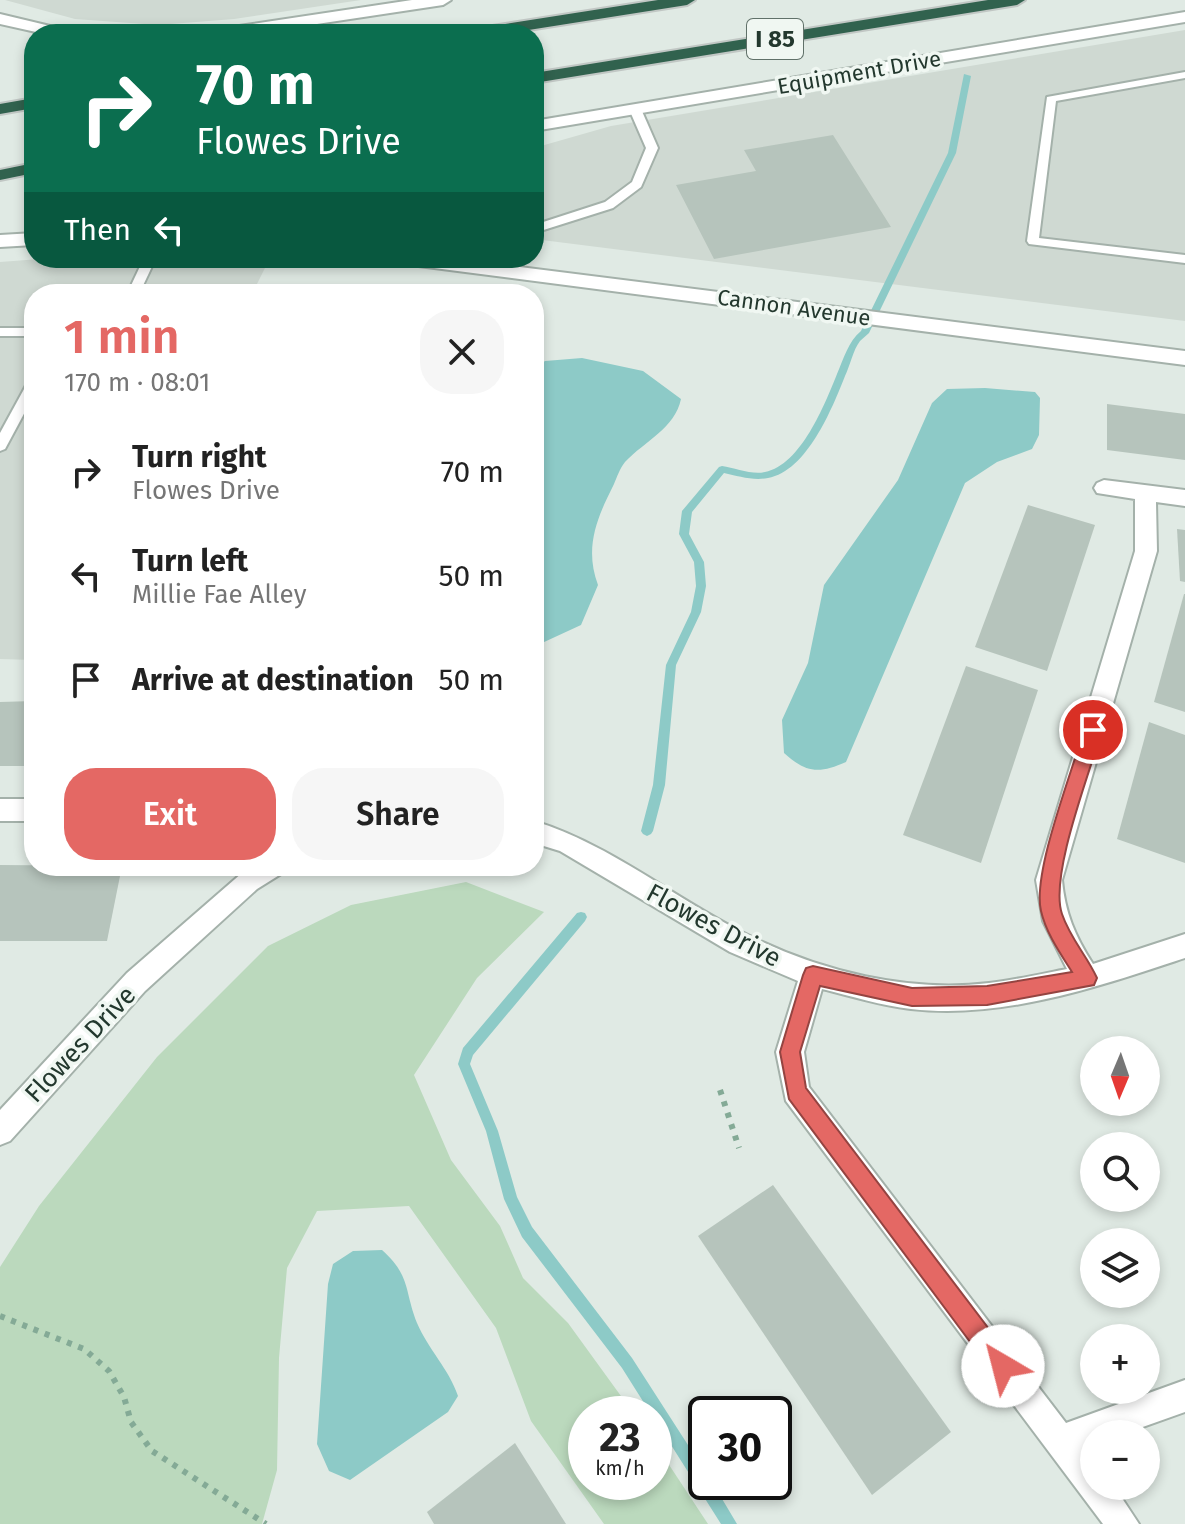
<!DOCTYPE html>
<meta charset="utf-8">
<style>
body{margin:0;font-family:"Fira Sans",sans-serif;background:#f6f6f6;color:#222;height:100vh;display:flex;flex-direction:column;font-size:30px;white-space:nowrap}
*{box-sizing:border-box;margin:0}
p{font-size:26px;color:#767676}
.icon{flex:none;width:44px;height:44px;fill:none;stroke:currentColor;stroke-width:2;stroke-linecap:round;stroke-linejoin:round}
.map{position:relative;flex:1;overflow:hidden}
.side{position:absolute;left:24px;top:284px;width:520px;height:592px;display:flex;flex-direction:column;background:#fff;border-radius:32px;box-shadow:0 4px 12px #0003}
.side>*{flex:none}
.banner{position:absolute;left:24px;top:24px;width:520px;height:244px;border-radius:32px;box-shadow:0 4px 12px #0003;background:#0b6e4f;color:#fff;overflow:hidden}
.needle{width:52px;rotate:182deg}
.fabs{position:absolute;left:1080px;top:1036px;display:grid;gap:16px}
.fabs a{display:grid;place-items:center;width:80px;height:80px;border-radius:50%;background:#fff;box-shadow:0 4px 12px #0003;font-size:40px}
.speed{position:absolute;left:568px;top:1396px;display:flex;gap:16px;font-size:40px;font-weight:700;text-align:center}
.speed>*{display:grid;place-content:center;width:104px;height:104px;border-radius:50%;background:#fff;box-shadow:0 4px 12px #0003;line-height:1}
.speed small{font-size:20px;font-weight:400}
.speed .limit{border:4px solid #111;border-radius:12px;background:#fff;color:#111}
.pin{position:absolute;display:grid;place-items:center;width:68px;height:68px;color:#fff;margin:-34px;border:4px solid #fff;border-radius:50%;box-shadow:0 2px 8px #0007}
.me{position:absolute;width:88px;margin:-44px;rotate:323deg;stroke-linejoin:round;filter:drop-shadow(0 0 6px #0008)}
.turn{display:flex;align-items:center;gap:28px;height:168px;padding:0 40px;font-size:36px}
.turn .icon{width:104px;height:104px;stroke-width:2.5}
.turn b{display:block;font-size:56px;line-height:68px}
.then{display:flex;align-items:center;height:76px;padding:0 40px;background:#0003;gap:16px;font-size:30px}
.round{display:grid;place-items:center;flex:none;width:84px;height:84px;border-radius:32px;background:#f6f6f6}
.overview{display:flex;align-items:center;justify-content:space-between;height:136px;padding:0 40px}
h1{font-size:48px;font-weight:600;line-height:60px;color:#e46864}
.cta{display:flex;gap:16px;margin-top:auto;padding:16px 40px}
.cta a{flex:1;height:92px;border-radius:32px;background:#e46864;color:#fff;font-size:32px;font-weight:600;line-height:92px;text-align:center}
.cta a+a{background:#f6f6f6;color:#222}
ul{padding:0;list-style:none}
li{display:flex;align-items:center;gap:24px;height:104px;padding:0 40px}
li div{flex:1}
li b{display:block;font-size:30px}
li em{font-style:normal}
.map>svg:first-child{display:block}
</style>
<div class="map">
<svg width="1185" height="1524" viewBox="0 0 1185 1524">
<rect width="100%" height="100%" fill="#e0eae4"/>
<g fill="#cfd9d2">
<path d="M5 0H361L234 19 158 25 75 19Z"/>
<path d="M1185 30V321L534 239V148L611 126Z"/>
<path d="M53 258H151L266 266 252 294H34V660L0 659V262Z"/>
</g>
<path fill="#bbd9bd" d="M466 882 544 912 477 978 414 1075 451 1160 500 1226 523 1278 568 1323 634 1414H586V1482H654V1442L708 1524H604L531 1421 496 1328 409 1206 317 1211 287 1268 279 1358 277 1470 262 1524H0V1267L39 1206 157 1057 268 946 351 905Z"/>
<g fill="#8dcac7">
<path d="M582 358 643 371 681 399C675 428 645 441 625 462 620 468 617 477 614 484 597 518 584 547 598 585L581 625 542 643 534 642V369L545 361Z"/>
<path d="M985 388 1035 392 1040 398 1039 435 1032 449 997 462 965 483 846 762C819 774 806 773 784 753L782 720 808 663 824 585 898 480 932 403 947 389Z"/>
<path d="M382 1250C411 1276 404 1290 417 1323 428 1349 449 1369 458 1396L448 1412 350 1480 329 1471 317 1444 328 1284 333 1264 353 1251Z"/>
</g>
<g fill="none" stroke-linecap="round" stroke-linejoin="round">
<g fill="#8dcac7" fill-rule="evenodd">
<path d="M964 74 971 76 956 153 869 333C866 336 863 338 860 341 853 350 850 366 845 376 832 409 807 471 768 478 753 481 738 476 724 473L692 512 689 534 704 562 706 586 701 612 676 665 665 785 653 831 651 834 647 836 643 834 641 831 653 785 666 665 691 612 696 586 694 562 679 534 682 511 719 467 722 466C735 468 752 475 765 472 801 465 825 404 837 374 844 358 848 342 861 331L948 153Z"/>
<path d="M581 912 585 913 587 917 585 921 473 1055 470 1064 498 1131 517 1197 532 1227 632 1358 706 1473V1482H712L737 1524H721L654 1418V1414H651L622 1368 522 1237 504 1199 486 1131 458 1064 463 1048 577 913Z"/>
</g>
</g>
<g fill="#b6c4bc">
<path d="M833 135 891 227 714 259 676 185 756 171 744 150Z"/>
<path d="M1107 404 1185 414V460L1107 450Z"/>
<path d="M1028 505 1095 525 1047 671 975 647Z"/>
<path d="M1177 529 1185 530V582L1180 581Z"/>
<path d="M1184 594H1185V712L1154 702Z"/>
<path d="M966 666 1038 690 981 863 903 835Z"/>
<path d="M34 701V766H0V702Z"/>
<path d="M1149 722 1185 735V863L1117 839Z"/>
<path d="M0 865 122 866 107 941H0Z"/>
<path d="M773 1185 951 1432 872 1495 698 1236Z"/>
<path d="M515 1443 566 1524H434L427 1512Z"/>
</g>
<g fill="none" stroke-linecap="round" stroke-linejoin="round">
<g stroke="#a4b1aa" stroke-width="4">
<g id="service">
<path d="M1185 72V78L1056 101 1039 238 1185 255V263L1029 244 1027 241 1047 97Z"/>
<path d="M631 107 641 109 658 148 641 187 613 208 534 233V225L605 202 632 182 646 148 629 109Z"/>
<path d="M144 258H156L139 294H127Z"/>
<path d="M507 258H519L512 274 508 275 502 271Z"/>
<rect x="0" y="328" width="34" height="8"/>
<path d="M34 378V395L5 449 0 451V433L29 380Z"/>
</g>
</g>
<g stroke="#a4b1aa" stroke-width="4">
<g id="minor">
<path d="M1185 12V22L534 131V121Z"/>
<path d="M34 233V245L0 247V235Z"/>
<path d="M394 258H449L1185 351V365L403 264Z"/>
<path d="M1104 480 1185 490V506L1156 502 1157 551 1062 880C1065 913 1075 936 1093 964L1185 934V958C1100 986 1002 1020 911 1009 882 1006 851 996 822 989L804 1052 809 1087 1066 1423 1185 1380V1412L1123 1434H1094V1444L1085 1448 1094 1459V1486H1114L1139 1524H1103L786 1101 776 1052 798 981 730 952 560 851 534 843V821C612 845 675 899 748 935 819 971 909 993 989 983 1015 980 1041 974 1067 969L1043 921 1036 880 1135 551V499L1097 493 1094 488 1097 483Z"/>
<rect x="0" y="799" width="34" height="22"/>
<path d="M250 866H285L281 874 257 889 145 991 10 1141 0 1145V1110L127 973Z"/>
</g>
</g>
<g stroke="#a4b1aa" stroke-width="4">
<g id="tertiary">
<path d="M412 0H451L443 5 250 34H211L219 29Z"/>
<path d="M0 14 71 31 73 34H45L0 24Z"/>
</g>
</g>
<g stroke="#c1c7c4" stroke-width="4">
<g id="motorway">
<path d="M658 0H695L687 5 503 34H465L473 29Z"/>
<path d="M988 0H1025L1017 5 534 83V73Z"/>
<path d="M34 98V108L0 114V104Z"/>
<path d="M34 163V173L0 180V170Z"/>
</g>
</g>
<g stroke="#84aa96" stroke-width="6" stroke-dasharray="5 7" stroke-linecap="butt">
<path d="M720 1090 739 1148"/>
<path d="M0 1316 84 1349 109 1371 124 1397 131 1422 152 1451 266 1524"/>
</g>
<use href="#service" fill="#fff" fill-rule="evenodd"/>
<use href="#minor" fill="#fff" fill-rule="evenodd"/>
<use href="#tertiary" fill="#fff" fill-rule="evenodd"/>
<use href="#motorway" fill="#31624e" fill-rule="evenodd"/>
</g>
<path fill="#e46864" stroke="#944441" stroke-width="2" d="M1093 723 1102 730C1090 772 1049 876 1062 914 1070 938 1087 956 1097 978L1094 985 987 1005 912 1006 820 986 800 1052 806 1088 1011 1358 1014 1366 1011 1374 1003 1378 994 1374 789 1099 780 1052 803 975 806 968 813 966 912 988 987 986 1072 972C1060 953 1046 933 1041 911 1032 873 1072 772 1084 730Z"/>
<g text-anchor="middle" stroke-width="7" stroke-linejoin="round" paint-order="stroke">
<g font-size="22" fill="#23382e" stroke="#f0f7f2">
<text transform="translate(859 72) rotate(-10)" y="8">Equipment Drive</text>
<text transform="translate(794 307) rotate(8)" y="8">Cannon Avenue</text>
</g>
<rect fill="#f0f7f2" stroke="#607169" stroke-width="2" x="747" y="19" width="56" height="40" rx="6"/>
<g font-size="24" font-weight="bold" fill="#23382e">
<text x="775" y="47">I 85</text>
</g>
<g font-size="26" fill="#23382e" stroke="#f0f7f2">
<text transform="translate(714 925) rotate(28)" y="9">Flowes Drive</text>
<text transform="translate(80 1044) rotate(-47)" y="9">Flowes Drive</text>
</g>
</g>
</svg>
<div class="fabs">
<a><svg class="needle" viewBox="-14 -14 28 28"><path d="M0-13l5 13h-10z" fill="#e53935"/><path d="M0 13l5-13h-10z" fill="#767676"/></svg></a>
<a><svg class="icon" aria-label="search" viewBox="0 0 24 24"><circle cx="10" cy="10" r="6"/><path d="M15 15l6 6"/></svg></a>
<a><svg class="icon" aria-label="layers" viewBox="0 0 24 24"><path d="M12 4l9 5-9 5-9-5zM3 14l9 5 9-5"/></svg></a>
<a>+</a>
<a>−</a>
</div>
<div class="speed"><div>23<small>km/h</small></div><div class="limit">30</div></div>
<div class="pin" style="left:1093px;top:730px;background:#d93025"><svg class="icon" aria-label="arrive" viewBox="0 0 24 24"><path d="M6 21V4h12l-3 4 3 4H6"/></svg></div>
<svg class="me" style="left:1003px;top:1366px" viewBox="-20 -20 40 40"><circle r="19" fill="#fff"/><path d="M0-13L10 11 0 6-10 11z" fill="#e46864"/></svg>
<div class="banner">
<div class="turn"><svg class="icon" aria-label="right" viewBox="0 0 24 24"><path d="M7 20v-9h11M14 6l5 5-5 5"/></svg><div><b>70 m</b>Flowes Drive</div></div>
<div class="then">Then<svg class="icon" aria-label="left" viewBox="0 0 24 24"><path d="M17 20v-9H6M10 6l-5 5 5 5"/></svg></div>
</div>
<section class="side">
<div class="overview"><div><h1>1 min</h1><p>170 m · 08:01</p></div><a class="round"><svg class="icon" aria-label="close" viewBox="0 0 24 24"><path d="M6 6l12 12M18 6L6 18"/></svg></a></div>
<ul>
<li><svg class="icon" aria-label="right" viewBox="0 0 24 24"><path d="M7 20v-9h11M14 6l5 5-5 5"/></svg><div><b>Turn right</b><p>Flowes Drive</p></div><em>70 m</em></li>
<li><svg class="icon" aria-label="left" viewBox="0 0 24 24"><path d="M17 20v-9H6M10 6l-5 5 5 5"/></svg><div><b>Turn left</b><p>Millie Fae Alley</p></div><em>50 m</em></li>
<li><svg class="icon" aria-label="arrive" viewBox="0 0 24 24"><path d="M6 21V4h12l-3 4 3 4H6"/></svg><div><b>Arrive at destination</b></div><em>50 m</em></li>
</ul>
<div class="cta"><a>Exit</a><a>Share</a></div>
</section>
</div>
